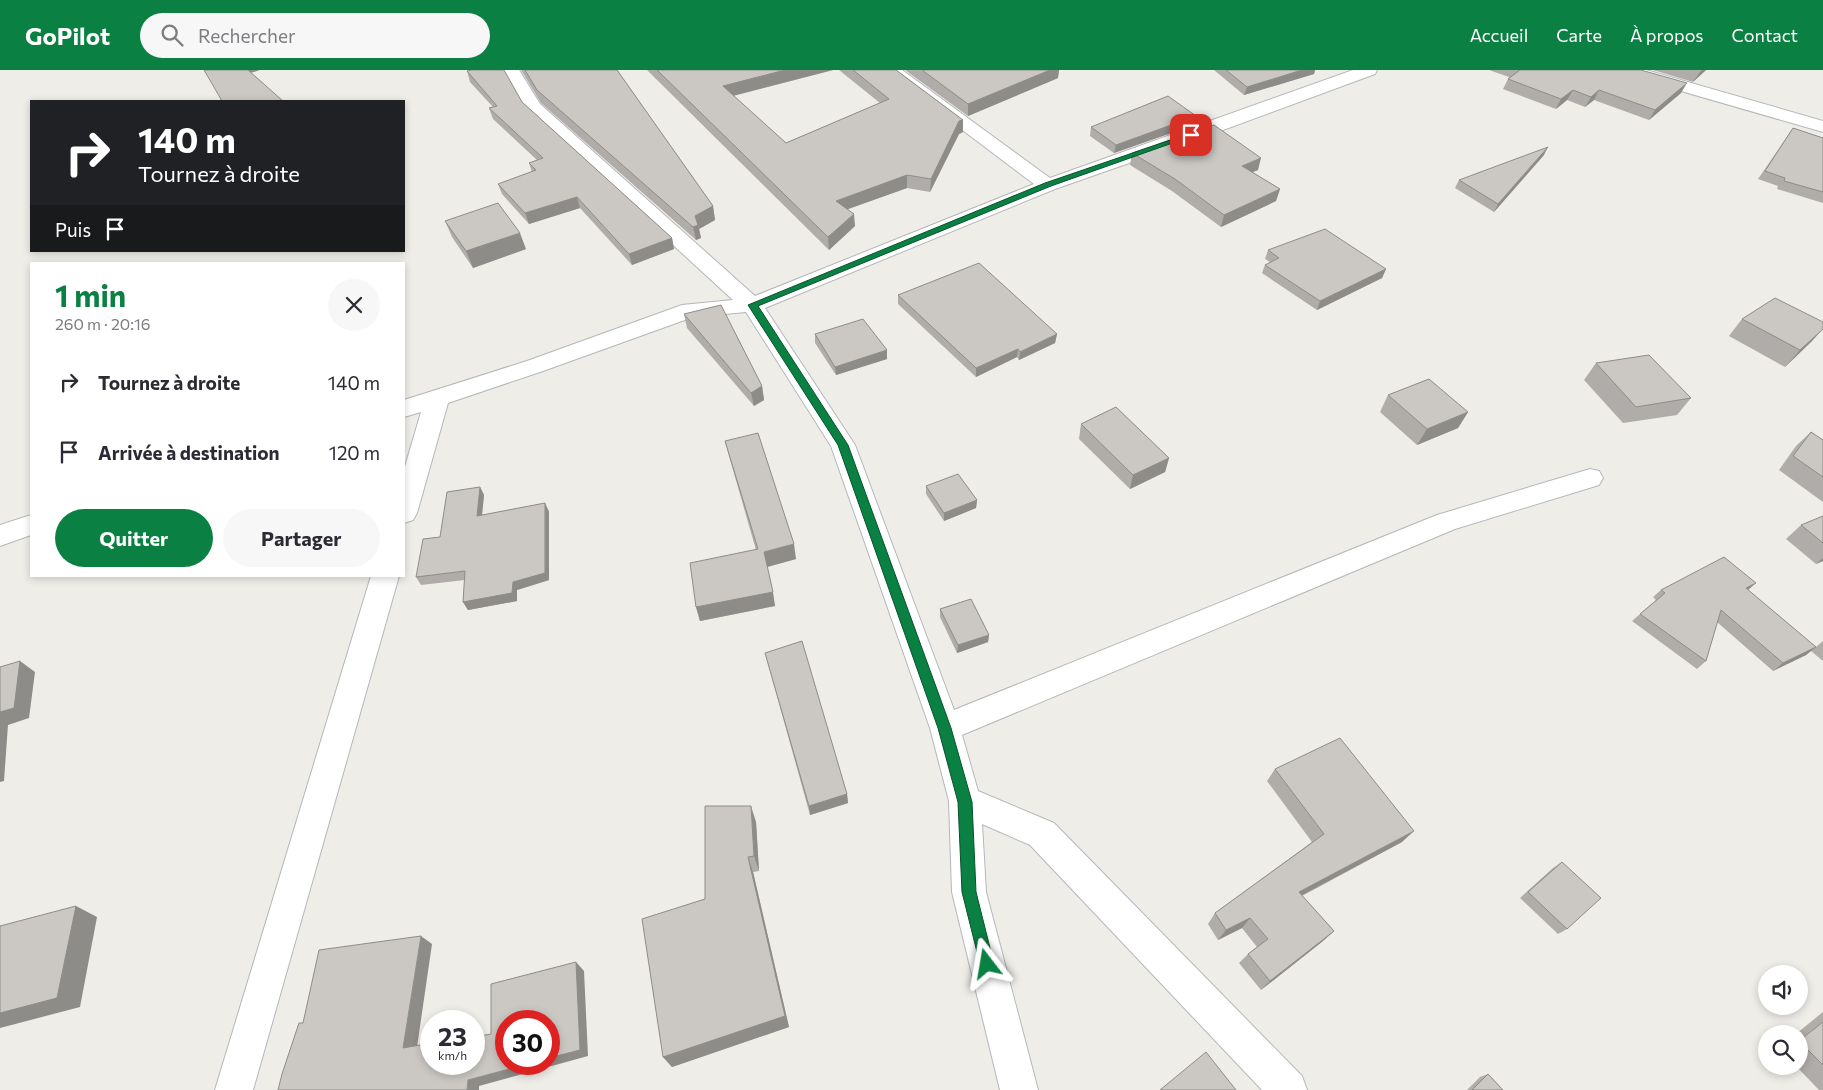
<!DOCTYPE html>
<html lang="fr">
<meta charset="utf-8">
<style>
body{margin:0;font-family:Commissioner,sans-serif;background:#f7f7f7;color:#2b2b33;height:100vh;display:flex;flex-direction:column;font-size:19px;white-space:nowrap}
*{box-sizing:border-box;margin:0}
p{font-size:16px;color:#7c7c81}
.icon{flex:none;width:28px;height:28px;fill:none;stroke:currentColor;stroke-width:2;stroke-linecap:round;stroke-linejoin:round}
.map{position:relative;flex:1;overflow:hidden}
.panel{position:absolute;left:30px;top:192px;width:375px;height:315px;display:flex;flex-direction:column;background:#fff;border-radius:0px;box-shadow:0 2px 8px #0003}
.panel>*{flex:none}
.hud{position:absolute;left:30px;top:30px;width:375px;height:152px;border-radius:0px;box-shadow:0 2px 8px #0003;background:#202124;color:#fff;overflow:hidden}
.fabs{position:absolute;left:1758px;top:895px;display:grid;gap:10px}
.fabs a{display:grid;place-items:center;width:50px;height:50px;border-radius:50%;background:#fff;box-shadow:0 2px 8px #0003;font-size:25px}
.speed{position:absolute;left:420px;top:940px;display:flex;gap:10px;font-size:25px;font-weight:700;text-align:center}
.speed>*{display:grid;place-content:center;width:65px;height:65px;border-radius:50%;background:#fff;box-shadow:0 2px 8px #0003;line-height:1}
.speed small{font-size:12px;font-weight:400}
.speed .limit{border:8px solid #d22;background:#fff;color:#111}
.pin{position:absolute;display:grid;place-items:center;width:42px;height:42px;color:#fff;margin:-21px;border-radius:10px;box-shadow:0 2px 8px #0006}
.me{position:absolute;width:55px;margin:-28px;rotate:346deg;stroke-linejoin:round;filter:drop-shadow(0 0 4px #0008)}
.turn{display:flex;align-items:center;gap:18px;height:105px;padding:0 25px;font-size:22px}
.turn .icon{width:65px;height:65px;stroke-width:2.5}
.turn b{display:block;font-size:35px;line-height:42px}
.then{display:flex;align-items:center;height:48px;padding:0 25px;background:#0003;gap:10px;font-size:19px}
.round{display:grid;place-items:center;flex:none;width:52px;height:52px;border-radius:26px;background:#f7f7f7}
.summary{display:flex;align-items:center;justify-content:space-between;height:85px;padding:0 25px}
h1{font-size:30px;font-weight:700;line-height:38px;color:#0b8043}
.primary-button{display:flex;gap:10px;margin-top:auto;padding:10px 25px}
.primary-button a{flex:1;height:58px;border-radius:30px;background:#0b8043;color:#fff;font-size:20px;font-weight:700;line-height:58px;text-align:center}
.primary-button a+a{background:#f7f7f7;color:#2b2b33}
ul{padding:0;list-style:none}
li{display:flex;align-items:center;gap:15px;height:70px;padding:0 25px}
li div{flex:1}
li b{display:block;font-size:19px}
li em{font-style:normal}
header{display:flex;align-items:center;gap:30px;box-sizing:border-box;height:70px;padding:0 25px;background:#0b8043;color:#fff}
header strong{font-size:24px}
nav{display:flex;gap:28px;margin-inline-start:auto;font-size:18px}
.search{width:350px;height:45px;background:#f7f7f7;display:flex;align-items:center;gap:12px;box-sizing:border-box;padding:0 18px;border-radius:28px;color:#7c7c81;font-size:19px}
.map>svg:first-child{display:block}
</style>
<header>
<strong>GoPilot</strong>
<div class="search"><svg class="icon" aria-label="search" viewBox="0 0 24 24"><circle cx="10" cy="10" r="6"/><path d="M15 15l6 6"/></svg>Rechercher</div>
<nav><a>Accueil</a><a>Carte</a><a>À propos</a><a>Contact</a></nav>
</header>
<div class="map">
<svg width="1823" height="1020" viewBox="0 0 1823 1020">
<rect width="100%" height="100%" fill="#efede8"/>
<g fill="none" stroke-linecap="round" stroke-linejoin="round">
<g stroke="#b4b7ba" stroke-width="2">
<g id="minor">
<path d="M503 0H519L540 34 755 226 1034 114 883 0H902L1050 108 1353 0H1377L1375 4 1215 63 1055 119 765 238 855 375 954 640 1437 445 1590 399 1599 401 1603 408 1599 415 1455 459 962 665 978 721 1054 753 1302 1006 1307 1020H1262L1030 775 982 754 986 822 1038 1020H1000L952 822 949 731 930 658 831 376 746 242 693 247 543 301 448 333 417 443 413 450 404 453V400L421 342 404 347V330L527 291 682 235 733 230 527 41Z"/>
<path d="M1620 0H1646L1823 51V62L1622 4Z"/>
<path d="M31 445V465L0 476V455Z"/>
<path d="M371 506H399L253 1020H215Z"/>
</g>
</g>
<use href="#minor" fill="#fff" fill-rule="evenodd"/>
</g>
<g fill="#afaca9">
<path d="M521 0H617L713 136 715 150 699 159 701 168 696 170 541 33Z"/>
<path d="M647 0H833L733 26 786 73 880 33 839 0H896L963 50V62L959 64 930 122 907 118 848 139 855 156 829 180Z"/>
<path d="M905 0H1059L1058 8 968 46Z"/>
<path d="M1214 0H1315L1314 4 1244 25Z"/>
<path d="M1489 0H1641L1681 23 1649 50 1594 30 1585 37 1567 30 1556 39 1503 19 1509 7Z"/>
<path d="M1653 0H1706L1693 12Z"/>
<path d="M467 1 522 32 672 168 674 179 632 195 580 138 529 154 502 124 498 114 532 102 529 93 537 90 493 49 489 38 493 37 470 12Z"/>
<path d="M1194 55 1114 83 1090 66 1091 57Z"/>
<path d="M1793 58 1823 68V133L1777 119 1778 116 1758 109Z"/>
<path d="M1132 83 1258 100 1252 102 1280 119 1276 131 1221 157 1172 121 1130 95Z"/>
<path d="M1544 85 1494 142 1455 118 1459 110Z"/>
<path d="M445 151 526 179 473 198 452 167Z"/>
<path d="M1268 180 1386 199 1382 208 1317 240 1262 203 1265 195 1270 192 1265 189Z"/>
<path d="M898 225 1057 264 1055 273 1019 290 1017 287 976 307 898 234Z"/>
<path d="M684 244 762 316 764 330 754 336 687 258Z"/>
<path d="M1742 249 1812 271 1785 297 1729 266Z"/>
<path d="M815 264 887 289 836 305 815 273Z"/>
<path d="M1596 293 1691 328 1677 345 1623 353 1584 310Z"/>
<path d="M1388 325 1468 342 1458 358 1417 375 1380 342Z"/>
<path d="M1081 354 1169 388 1165 402 1130 419 1079 369Z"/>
<path d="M1811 362 1823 370V432L1779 400 1796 376Z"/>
<path d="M725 371 796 489 767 497 775 536 700 551 696 537 756 480 729 386Z"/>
<path d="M926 416 977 430 976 438 944 451 926 424Z"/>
<path d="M480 417 484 425 482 445 545 433 549 442V510L517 520V531L468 540 463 532 465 510 421 515 416 507 440 467Z"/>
<path d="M1823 446V491L1816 494 1786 469 1801 455Z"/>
<path d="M1661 520H1748L1816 577 1823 571V591L1811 581 1806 585 1773 601 1717 552 1706 591 1697 599 1632 551 1656 530 1653 527Z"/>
<path d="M940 539 989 565 988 572 957 583 940 547Z"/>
<path d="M765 583 847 724 848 733 810 745Z"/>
<path d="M1275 699 1402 772 1302 826 1334 861 1323 871 1261 920 1239 893 1248 884 1257 877 1242 858 1218 870 1208 854 1215 843 1312 772 1267 711Z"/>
<path d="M756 752 759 801 753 802 789 957 672 997 663 987 705 829Z"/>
<path d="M1562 792 1567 859 1558 864 1520 828 1553 798Z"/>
<path d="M1823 942V1020H1819L1796 996H1799V964H1796Z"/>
<path d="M1488 1004 1503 1020H1467L1480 1007Z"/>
</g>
<g fill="#8e8c89">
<path d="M242 0H260L244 5Z"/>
<path d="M785 0H833L724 28 723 16Z"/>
<path d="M1050 0H1059L1058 8 968 46V34Z"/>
<path d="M1302 0H1315L1314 4 1244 25 1247 17Z"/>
<path d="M1702 0H1706L1693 12 1700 2Z"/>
<path d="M1687 13 1681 23 1649 50 1655 40Z"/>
<path d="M1573 20 1567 30 1556 39 1561 29Z"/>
<path d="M1599 20 1594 30 1585 37 1591 27Z"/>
<path d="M1196 46 1194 55 1114 83 1116 75Z"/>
<path d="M963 50V62L959 64 930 122 931 109 959 51Z"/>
<path d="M1548 77 1544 85 1494 142 1498 134Z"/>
<path d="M1261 88 1258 100 1239 108 1242 96Z"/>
<path d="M907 105V118L837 143 836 131Z"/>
<path d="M1280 119 1276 131 1221 157 1224 145Z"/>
<path d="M577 127 580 138 529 154 525 143Z"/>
<path d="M713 136 715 150 699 159 701 168 696 170 693 157 695 146Z"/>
<path d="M854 144 855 156 829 180 828 167Z"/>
<path d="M520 163 526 179 473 198 466 181Z"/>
<path d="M672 168 674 179 632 195 629 184Z"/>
<path d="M1386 199 1382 208 1317 240 1320 231Z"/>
<path d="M1823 259 1812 271 1785 297 1800 280Z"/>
<path d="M1057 264 1055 273 1019 290 1020 282Z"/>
<path d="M1018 279 1017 287 976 307V298Z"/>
<path d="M887 280V289L836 305 835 297Z"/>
<path d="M762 316 764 330 754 336 751 323Z"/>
<path d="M1468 342 1458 358 1417 375 1427 359Z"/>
<path d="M1169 388 1165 402 1130 419 1133 405Z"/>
<path d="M480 417 484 425 481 454 477 446Z"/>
<path d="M977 430 976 438 944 451V443Z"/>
<path d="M545 433 549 442V510L517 520V531L468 540 463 532 513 512Z"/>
<path d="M794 474 796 489 767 497 764 482Z"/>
<path d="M1823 488V491L1816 494Z"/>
<path d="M1756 513 1747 521 1746 518Z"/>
<path d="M773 522 775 536 700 551 696 537Z"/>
<path d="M989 565 988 572 957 583 958 575Z"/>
<path d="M1816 577 1806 585 1773 601 1783 593Z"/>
<path d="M20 591 35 602 29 648 8 655 4 711 0 712V642Z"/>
<path d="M847 724 848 733 810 745 809 736Z"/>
<path d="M751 736 756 752 759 801 754 786Z"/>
<path d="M1414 761 1402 772 1289 832 1299 822Z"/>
<path d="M748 787 753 802 789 957 672 997 663 987Z"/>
<path d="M76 836 97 847 80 937 0 958V943Z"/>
<path d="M1250 848 1242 858 1218 870 1226 860Z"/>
<path d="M1334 861 1323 871 1261 920 1270 911Z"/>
<path d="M421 866 432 874 416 984 403 978Z"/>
<path d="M576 892 584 901 588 986 479 1016V1020H467L468 1010 528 994H549V988Z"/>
</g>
<g fill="#cbc8c4" stroke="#8e8c89">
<path d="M204 0H248L283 31H222Z"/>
<path d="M471 0H504L522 32 672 168 629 184 577 127 525 143 498 114 536 100 529 93 543 88 489 38 497 36 467 1Z"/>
<path d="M525 0H617L713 136 695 146 698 155 693 157 537 20Z"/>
<path d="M657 0H785L723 16 786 73 889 29 853 0H896L963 50 959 51 931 109 907 105 836 131 854 144 828 167Z"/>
<path d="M922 0H1050L968 34Z"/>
<path d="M1226 0H1302L1247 17Z"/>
<path d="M1520 0H1641L1687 13 1655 40 1599 20 1591 27 1573 20 1561 29 1508 9Z"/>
<path d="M1168 26 1196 46 1116 75 1091 57Z"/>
<path d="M1214 55 1261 88 1242 96 1280 119 1224 145 1175 109 1132 83Z"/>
<path d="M1793 58 1823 68V122L1784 111 1785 108 1765 101Z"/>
<path d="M1548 77 1498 134 1459 110Z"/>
<path d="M498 133 520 163 466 181 445 151Z"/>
<path d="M1325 159 1386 199 1320 231 1265 195 1279 188 1268 180Z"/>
<path d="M979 193 1057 264 1020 282 1018 279 976 298 898 225Z"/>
<path d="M1775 228 1823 252V259L1800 280 1742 249Z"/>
<path d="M721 235 762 316 751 323 684 244Z"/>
<path d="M863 249 887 280 835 297 815 264Z"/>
<path d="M1649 285 1691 328 1636 337 1596 293Z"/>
<path d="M1429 309 1468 342 1427 359 1388 325Z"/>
<path d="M1116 337 1169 388 1133 405 1081 354Z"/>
<path d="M1811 362 1823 370V407L1793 386Z"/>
<path d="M758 363 794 474 764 482 773 522 696 537 690 493 758 479 725 371Z"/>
<path d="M958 404 977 430 944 443 926 416Z"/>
<path d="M480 417 477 446 545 433V503L513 512 512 523 463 532 465 501 416 507 423 469 440 467 447 422Z"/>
<path d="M1823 446V473L1801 455Z"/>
<path d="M1724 487 1756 513 1746 518 1816 577 1783 593 1721 540 1706 591 1640 544 1665 523 1661 520Z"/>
<path d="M971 529 989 565 958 575 940 539Z"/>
<path d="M802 571 847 724 809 736 765 583Z"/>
<path d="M20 591 14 638 0 642V597Z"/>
<path d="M1340 668 1414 761 1299 822 1334 861 1270 911 1248 884 1268 869 1250 848 1226 860 1215 843 1324 764 1275 699Z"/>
<path d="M705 736H751L754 786 748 787 785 946 663 987 642 849 705 829Z"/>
<path d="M1562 792 1601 828 1567 859 1528 822Z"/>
<path d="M76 836 57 928 0 943V856Z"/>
<path d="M421 866 403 978 431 973V994H474V967L491 964V914L576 892 580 980 549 988V951H506V994H528L468 1010 467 1020H278L282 1004 299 953H303L319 880Z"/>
<path d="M1823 952V995L1799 971Z"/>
<path d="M1206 982 1236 1020H1160Z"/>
<path d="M1488 1004 1503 1020H1472Z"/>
</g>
<path fill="#0b8043" stroke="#07532c" d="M1188 64 1195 65 1051 116 758 236 848 375 951 658 972 732 976 822 994 894 992 899 987 902 982 899 980 894 962 822 958 732 938 658 838 375 748 235 1045 113Z"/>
</svg>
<div class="fabs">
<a><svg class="icon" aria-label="sound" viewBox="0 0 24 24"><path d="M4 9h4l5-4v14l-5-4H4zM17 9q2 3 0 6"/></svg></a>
<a><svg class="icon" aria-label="search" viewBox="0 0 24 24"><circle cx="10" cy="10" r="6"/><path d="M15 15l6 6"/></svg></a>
</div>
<div class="speed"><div>23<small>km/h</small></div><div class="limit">30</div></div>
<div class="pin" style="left:1191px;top:65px;background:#d93025"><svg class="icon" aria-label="arrive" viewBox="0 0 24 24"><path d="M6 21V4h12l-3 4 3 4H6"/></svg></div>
<svg class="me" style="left:987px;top:894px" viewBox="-20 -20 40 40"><path d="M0-17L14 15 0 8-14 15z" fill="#0b8043" stroke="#fff" stroke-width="4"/></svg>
<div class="hud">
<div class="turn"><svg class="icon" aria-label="right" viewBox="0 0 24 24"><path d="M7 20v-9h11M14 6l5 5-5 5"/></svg><div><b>140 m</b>Tournez à droite</div></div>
<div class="then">Puis<svg class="icon" aria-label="arrive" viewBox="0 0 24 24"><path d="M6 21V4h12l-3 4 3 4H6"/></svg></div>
</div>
<section class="panel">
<div class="summary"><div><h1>1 min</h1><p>260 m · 20:16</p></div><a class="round"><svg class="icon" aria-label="close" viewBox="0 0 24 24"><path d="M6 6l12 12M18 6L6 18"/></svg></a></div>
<ul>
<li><svg class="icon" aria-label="right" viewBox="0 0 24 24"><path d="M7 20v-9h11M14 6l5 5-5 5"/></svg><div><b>Tournez à droite</b></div><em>140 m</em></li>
<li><svg class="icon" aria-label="arrive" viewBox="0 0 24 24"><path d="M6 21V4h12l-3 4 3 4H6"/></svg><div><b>Arrivée à destination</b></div><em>120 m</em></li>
</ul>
<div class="primary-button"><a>Quitter</a><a>Partager</a></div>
</section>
</div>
